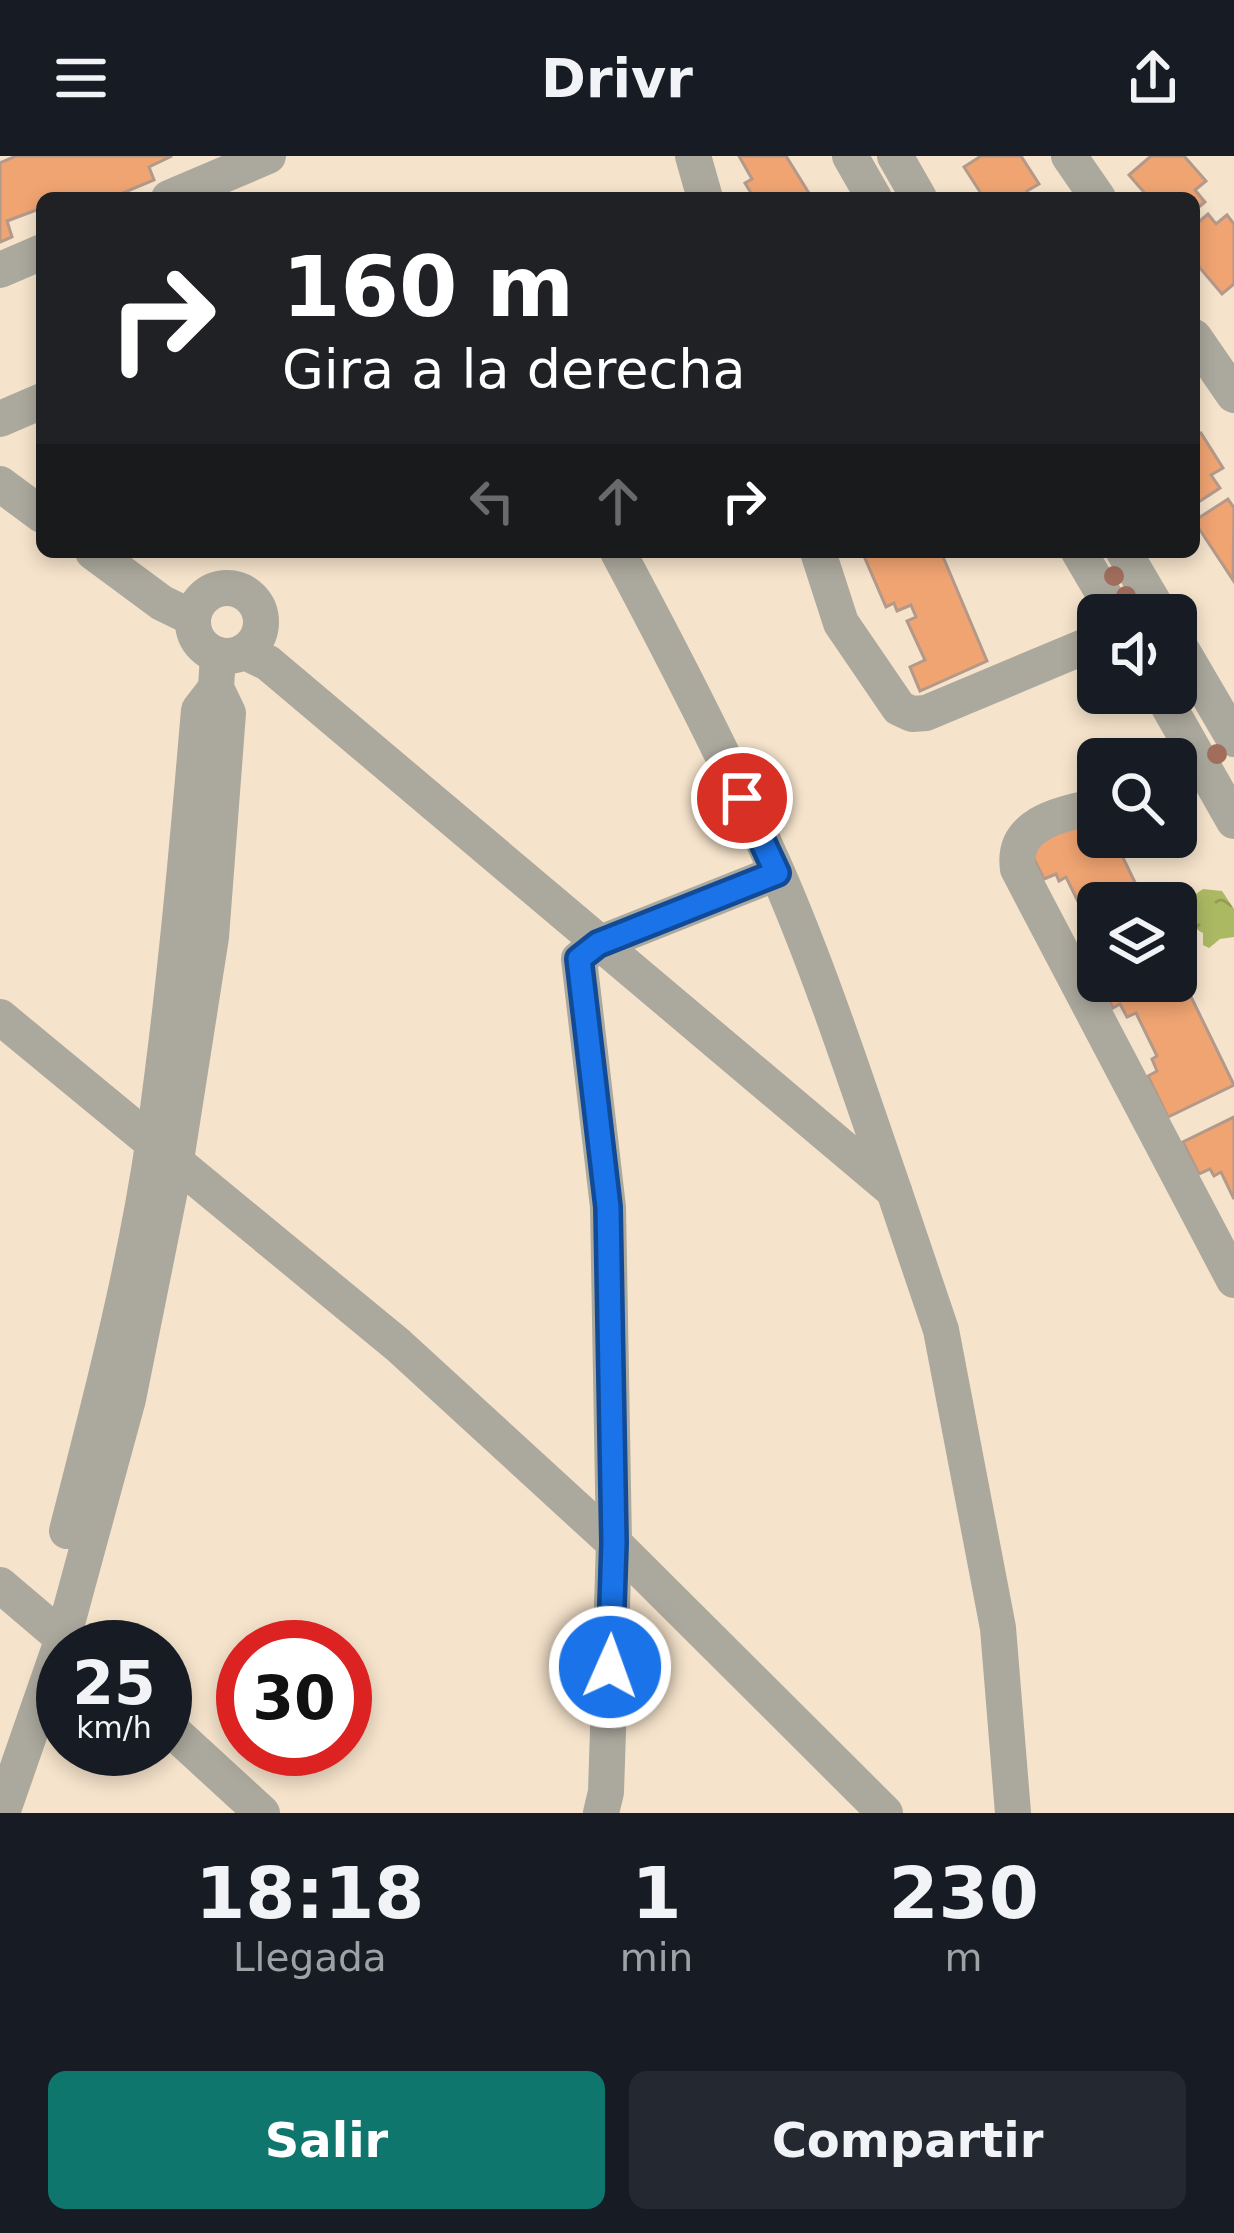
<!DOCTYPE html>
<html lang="es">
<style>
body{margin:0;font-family:"DejaVu Sans",sans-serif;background:#242831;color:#f1f3f6;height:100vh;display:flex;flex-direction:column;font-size:45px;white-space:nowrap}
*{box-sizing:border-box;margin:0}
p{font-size:39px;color:#9ea1a6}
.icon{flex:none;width:66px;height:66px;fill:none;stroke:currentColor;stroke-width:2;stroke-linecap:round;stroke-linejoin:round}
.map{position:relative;height:1657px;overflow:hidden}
.details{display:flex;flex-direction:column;background:#171b24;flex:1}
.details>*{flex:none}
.top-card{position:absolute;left:36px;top:36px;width:1164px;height:366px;border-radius:18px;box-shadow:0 6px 18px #0003;background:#202124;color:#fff;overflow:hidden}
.controls{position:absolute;left:1077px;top:438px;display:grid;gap:24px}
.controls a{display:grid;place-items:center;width:120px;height:120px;border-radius:18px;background:#171b24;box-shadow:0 6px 18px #0003;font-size:60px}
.speed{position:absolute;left:36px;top:1464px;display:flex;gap:24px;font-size:60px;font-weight:700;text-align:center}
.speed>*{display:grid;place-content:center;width:156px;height:156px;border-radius:50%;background:#171b24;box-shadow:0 6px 18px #0003;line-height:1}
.speed small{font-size:30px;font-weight:400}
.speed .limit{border:18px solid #d22;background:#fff;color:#111}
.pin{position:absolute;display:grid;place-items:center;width:102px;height:102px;color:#fff;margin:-51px;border:6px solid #fff;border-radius:50%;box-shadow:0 3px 12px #0007}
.me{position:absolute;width:132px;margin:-66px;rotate:2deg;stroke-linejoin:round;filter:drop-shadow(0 0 9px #0008)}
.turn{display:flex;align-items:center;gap:42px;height:252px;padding:0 48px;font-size:54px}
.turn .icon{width:156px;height:156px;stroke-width:2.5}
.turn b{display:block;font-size:84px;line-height:102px}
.lanes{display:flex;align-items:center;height:114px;padding:0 48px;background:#0003;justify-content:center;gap:60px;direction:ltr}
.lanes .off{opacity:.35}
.eta{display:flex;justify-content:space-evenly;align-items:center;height:204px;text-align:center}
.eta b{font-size:72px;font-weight:600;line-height:84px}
.cta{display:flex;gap:24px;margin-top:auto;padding:24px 48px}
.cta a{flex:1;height:138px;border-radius:18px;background:#0f766e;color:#fff;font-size:48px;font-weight:600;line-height:138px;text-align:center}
.cta a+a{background:#242831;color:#f1f3f6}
header{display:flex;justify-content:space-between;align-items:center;height:156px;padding:0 48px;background:#171b24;font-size:54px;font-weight:600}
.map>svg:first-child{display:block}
</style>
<header><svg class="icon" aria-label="menu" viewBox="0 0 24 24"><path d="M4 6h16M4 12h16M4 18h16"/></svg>Drivr<svg class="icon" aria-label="share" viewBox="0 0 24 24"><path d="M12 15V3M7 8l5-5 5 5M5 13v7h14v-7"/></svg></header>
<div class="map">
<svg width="1234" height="1657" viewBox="0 0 1234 1657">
<defs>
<pattern id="water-ripples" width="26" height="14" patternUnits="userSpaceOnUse" patternTransform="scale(3)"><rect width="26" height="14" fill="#acb963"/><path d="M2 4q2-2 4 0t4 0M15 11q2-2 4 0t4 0" fill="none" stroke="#939e54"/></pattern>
</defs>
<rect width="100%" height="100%" fill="#f5e3cb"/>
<path fill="url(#water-ripples)" d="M1203 733 1222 735 1234 753V781L1220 783 1209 792 1203 789V777C1188 769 1184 758 1190 742Z"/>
<g fill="#f0a472" stroke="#b3998a" stroke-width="3">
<path d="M16 0H172L149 11 154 24 111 42H42V52L7 65 12 81 0 86V7Z"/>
<path d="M739 0H786L812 42H754L745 27 752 23Z"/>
<path d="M981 0H1021L1039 28 1027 35 1031 42H984L964 11Z"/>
<path d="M1151 0H1184L1206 25 1195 34 1205 46 1194 55V42H1149L1129 19Z"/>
<path d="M1208 58 1216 68 1227 59 1234 68V128L1222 138 1194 105V70Z"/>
<path d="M1201 277 1223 312 1211 319 1220 332 1194 349V281Z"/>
<path d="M1228 343 1234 352 1233 424 1194 365Z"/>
<path d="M874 396H941L987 505 920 535 910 511 925 504 907 465 916 461 911 449 897 455 894 447 886 451 864 400Z"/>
<path d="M1098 657V681H1113L1145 747H1098V822L1079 784 1087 780 1082 772 1089 768 1066 721 1059 725 1056 718 1044 723 1028 691Z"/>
<path d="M1176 810 1234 929 1168 961 1148 920 1157 915 1152 903 1157 900 1136 857 1127 861 1120 848 1113 852 1099 825H1176Z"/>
<path d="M1234 961V1043L1221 1016 1214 1020 1210 1013 1199 1018 1183 986Z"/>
</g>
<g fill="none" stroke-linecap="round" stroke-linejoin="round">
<g stroke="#aba89d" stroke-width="36">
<path d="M693 0 705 42"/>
<path d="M850 0 874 42"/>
<path d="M895 0 919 42"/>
<path d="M1069 0 1098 42"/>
<path d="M169 42 268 0"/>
<path d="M0 114 42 96"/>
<path d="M1194 181 1234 239"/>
<path d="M0 263 42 245"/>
<path d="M0 328 42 359"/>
<path d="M93 396 162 447 193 462"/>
<path d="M618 396C674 501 729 607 777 716 822 820 857 928 894 1035"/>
<path d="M818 396 841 467 899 552 912 558 926 557 1098 485"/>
<path d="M1079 396 1116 459"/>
<path d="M1124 396 1161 459"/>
<circle cx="227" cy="466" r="34"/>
<path d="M1176 484 1234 583"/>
<path d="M245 496 268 507 894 1035 941 1174 998 1472 1013 1657"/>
<path d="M1161 537 1234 665"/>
<path d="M1098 650C1063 658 1011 666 1018 713L1234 1124"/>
<path d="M0 861 398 1189 614 1387 885 1657"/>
<path d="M67 1375C100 1246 135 1114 154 982 174 840 187 697 199 554L216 532"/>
<path d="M0 1429 73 1491"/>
<path d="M165 1568 262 1657"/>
<path d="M2 1657 63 1482 128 1243 176 1004 211 781 228 557 216 532 218 499"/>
<path d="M601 1657 606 1636 614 1387 608 1051 579 803 598 788 777 717"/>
</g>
</g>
<g fill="#a16e5c">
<circle cx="1114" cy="420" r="10"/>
<circle cx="1126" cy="440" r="10"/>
<circle cx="1217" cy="598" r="10"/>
</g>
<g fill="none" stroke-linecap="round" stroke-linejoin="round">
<g stroke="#114b97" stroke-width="30">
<path id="route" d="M610 1511 614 1387 608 1051 579 803 598 788 777 717 742 642"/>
</g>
<use href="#route" stroke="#1a73e8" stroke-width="21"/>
</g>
</svg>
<div class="controls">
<a><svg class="icon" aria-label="sound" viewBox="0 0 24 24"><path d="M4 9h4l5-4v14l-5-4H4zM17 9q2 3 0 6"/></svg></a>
<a><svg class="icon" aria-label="search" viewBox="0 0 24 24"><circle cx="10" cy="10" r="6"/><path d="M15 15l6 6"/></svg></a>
<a><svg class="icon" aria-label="layers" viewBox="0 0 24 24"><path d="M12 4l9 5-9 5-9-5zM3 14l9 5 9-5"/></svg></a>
</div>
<div class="speed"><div>25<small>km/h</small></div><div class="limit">30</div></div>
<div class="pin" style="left:742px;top:642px;background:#d93025"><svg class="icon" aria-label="arrive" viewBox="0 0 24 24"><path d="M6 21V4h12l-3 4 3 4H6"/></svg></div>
<svg class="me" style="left:610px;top:1511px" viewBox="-20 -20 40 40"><circle r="17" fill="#1a73e8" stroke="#fff" stroke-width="3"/><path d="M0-11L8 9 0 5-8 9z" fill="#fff"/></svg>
<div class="top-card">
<div class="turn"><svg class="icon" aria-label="right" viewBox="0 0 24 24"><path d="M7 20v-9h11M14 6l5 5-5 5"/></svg><div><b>160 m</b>Gira a la derecha</div></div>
<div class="lanes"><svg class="icon off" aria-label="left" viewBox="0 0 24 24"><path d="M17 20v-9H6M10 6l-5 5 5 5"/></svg><svg class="icon off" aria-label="ahead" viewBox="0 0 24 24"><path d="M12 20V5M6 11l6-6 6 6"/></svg><svg class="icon" aria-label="right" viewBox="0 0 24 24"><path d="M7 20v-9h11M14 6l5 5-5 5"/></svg></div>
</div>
</div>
<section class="details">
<div class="eta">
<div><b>18:18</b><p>Llegada</p></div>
<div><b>1</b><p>min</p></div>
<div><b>230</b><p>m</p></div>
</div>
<div class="cta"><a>Salir</a><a>Compartir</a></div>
</section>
